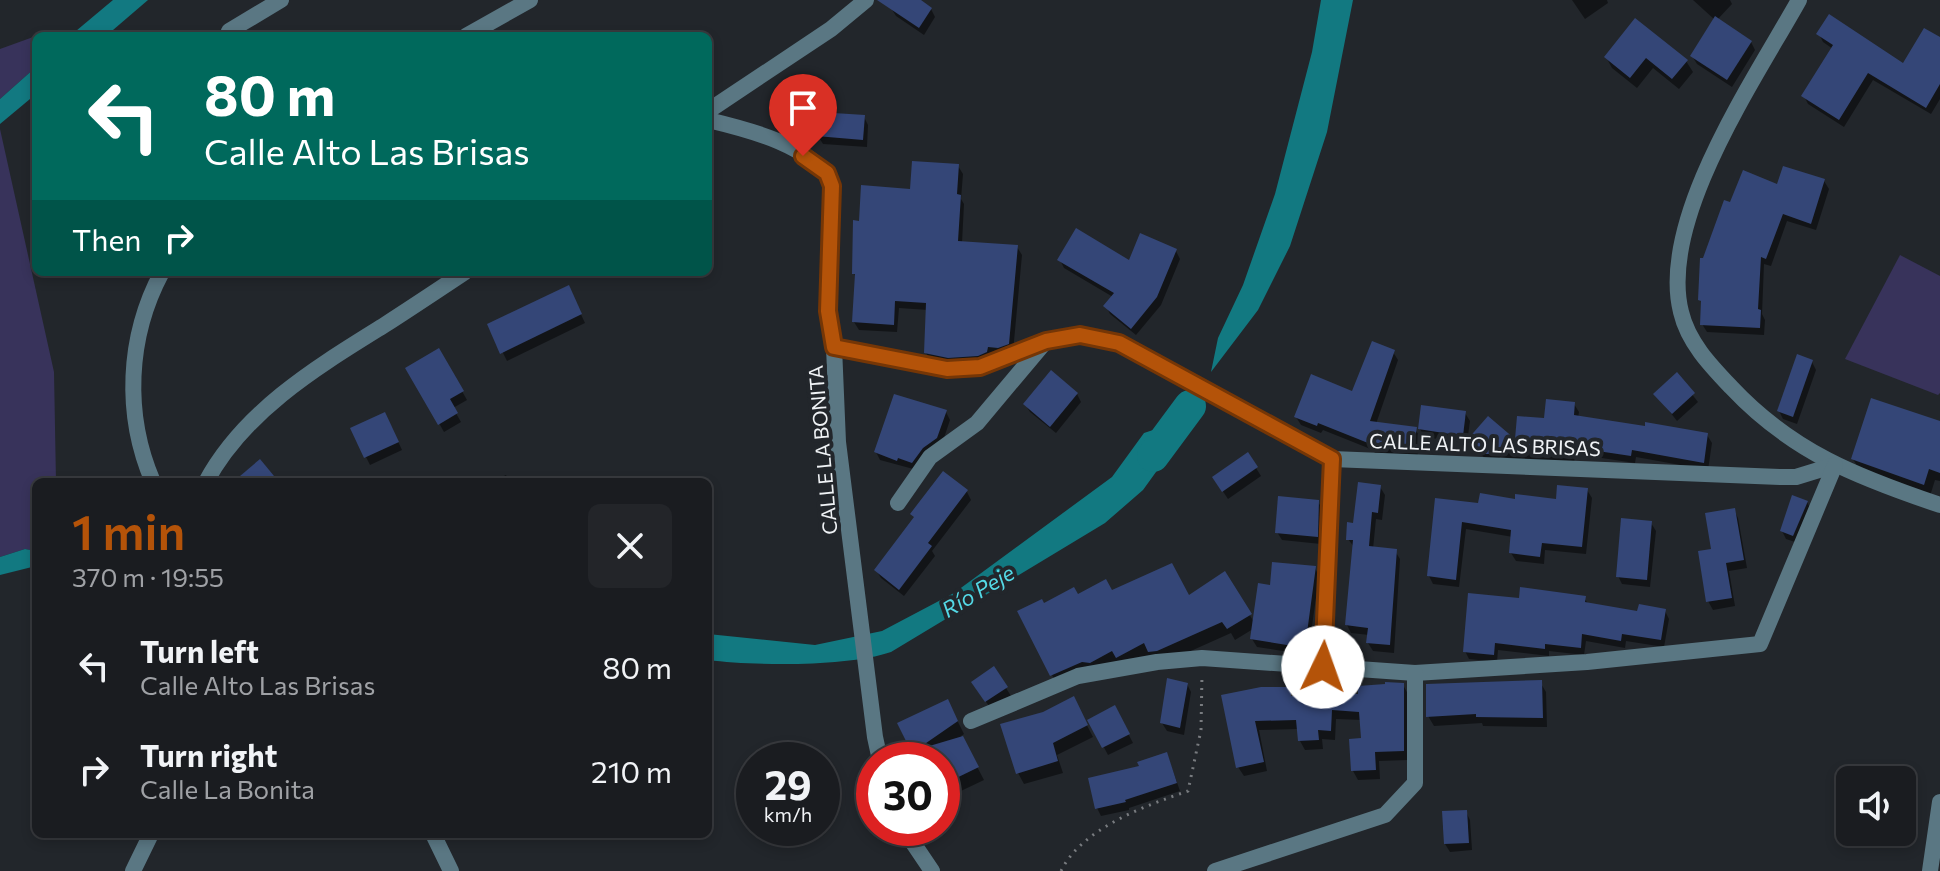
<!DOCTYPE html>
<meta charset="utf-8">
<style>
body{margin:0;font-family:Commissioner,sans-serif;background:#232529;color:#f1f3f6;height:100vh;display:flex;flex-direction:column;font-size:30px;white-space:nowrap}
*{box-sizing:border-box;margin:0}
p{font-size:26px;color:#9fa1a5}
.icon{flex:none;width:44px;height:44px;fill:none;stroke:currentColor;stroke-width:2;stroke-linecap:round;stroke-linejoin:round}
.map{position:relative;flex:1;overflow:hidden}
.panel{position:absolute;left:32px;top:478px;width:680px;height:360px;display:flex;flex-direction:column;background:#1a1c20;border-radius:12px;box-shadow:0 4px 12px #0003,0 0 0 2px #383a3e}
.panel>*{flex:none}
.banner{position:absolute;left:32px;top:32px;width:680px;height:244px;border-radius:12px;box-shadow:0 4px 12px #0003,0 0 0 2px #383a3e;background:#00695c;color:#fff;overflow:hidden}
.buttons{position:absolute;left:1836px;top:766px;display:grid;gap:16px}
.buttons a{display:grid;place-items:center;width:80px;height:80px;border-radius:12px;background:#1a1c20;box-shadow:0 4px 12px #0003,0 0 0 2px #383a3e;font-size:40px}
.speed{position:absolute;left:736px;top:742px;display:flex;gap:16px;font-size:40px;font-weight:700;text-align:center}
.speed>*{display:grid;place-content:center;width:104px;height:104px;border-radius:50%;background:#1a1c20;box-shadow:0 4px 12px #0003,0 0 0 2px #383a3e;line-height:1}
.speed small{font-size:20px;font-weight:400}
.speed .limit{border:12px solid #d22;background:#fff;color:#111}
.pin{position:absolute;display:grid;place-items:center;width:68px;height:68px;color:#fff;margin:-82px -34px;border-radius:50% 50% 50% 0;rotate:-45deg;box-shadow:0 0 8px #0007}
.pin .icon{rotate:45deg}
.me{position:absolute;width:88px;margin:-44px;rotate:3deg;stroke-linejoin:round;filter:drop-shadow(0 0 6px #0008)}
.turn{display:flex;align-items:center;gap:28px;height:168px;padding:0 40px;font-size:36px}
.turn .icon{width:104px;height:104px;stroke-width:2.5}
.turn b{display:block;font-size:56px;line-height:68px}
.then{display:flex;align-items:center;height:76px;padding:0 40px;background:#0003;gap:16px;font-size:30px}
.round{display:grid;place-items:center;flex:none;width:84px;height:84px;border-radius:12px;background:#232529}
.head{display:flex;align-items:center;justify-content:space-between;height:136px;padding:0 40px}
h1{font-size:48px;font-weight:600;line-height:60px;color:#b45309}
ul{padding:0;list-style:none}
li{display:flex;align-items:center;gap:24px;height:104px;padding:0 40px}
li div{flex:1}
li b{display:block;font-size:30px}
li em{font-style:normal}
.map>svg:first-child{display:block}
</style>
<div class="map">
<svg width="1940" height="871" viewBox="0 0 1940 871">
<rect width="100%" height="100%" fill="#22262b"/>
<g fill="#38335b">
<path d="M36 36V67L0 99V49Z"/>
<path d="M0 129 54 372 56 482H36V551L25 549 0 557Z"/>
<path d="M1900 255 1940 276V393L1938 395 1845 359Z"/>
</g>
<g fill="#127981">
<path d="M113 0H148L106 36H70Z"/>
<path d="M1321 0H1353L1327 132 1290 246 1258 310 1211 372 1218 338 1243 285 1275 194 1312 52Z"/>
<path d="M36 67V94L0 124V99Z"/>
<path d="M1180 421 1182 436 1143 490 1105 523 891 652C847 667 755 666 708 660V634L815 645 882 631 954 593 1112 477 1144 433Z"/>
<path d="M25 549 36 551V566L0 575V557Z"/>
</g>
<g fill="#0007">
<path d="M896 0H917L931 9 935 17 924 35 896 16 891 8Z"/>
<path d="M1572 0H1607L1608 3 1585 19Z"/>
<path d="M1693 0H1730L1732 4 1717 20 1751 42 1755 50 1732 87 1697 64 1692 56 1715 20Z"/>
<path d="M1635 20 1686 61 1693 72 1679 89 1653 68 1637 88 1612 68 1606 57Z"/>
<path d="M1819 34 1904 66 1940 39V99L1931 114 1873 80 1844 127 1808 104 1804 96 1833 49 1823 42Z"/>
<path d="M864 117 868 125 867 147 823 144 818 136Z"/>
<path d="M958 166 963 174 961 199 964 204 962 243 1017 247 1022 255 1013 352 983 364 931 361 926 353 928 310 899 308 897 332 859 330 854 322 856 278 854 273 861 223Z"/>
<path d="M1824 181 1829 189 1816 230 1787 221 1771 266 1764 264 1762 314 1765 320 1764 335 1707 332 1702 324 1703 305 1700 300 1704 260 1731 204Z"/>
<path d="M1176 251 1180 259 1161 305 1136 335 1110 314 1106 306 1113 297 1064 268 1060 260 1130 263Z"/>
<path d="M572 295 585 323 507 361 489 325Z"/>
<path d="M439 351 467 400 453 408 461 422 444 432 408 368Z"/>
<path d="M1393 352 1398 360 1376 424 1415 429 1420 437 1417 459 1375 453 1373 450 1323 430 1321 433 1301 425 1296 417 1353 394Z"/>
<path d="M1812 362 1816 370 1797 424 1783 419 1779 411Z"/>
<path d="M1677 375 1698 402 1677 421 1656 394Z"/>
<path d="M1077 394 1081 402 1056 433 1030 412 1025 404Z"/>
<path d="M1574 404 1579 412 1578 418 1707 435 1712 443 1708 470 1636 457 1635 463 1575 454 1574 465 1500 457 1497 462H1490L1474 449 1470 441 1516 443Z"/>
<path d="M946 412 950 420 941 447 917 470 880 460 876 452Z"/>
<path d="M1465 413 1470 421 1467 443 1424 437 1420 429Z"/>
<path d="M389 422 402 450 370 465 366 457Z"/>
<path d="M1940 423V481L1935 480 1930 496 1860 471 1853 459Z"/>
<path d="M1256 468 1261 476 1228 499 1214 478Z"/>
<path d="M944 474 967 492 971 500 932 551 935 556 904 596 881 578 876 570 916 519Z"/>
<path d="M506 475 510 482H490Z"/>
<path d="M1380 487 1385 495 1382 520 1376 519 1373 549 1395 551 1400 559 1394 653 1373 651 1368 643 1369 635 1351 633 1347 625 1354 547 1348 539Z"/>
<path d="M1587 490 1592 498 1586 554 1545 550 1544 564 1516 561 1511 553 1513 537 1466 529 1459 587 1433 584 1429 576 1437 500 1480 505 1516 501H1558Z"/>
<path d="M1318 502 1323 510 1321 544 1282 540 1277 532Z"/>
<path d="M1807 502 1811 510 1798 543 1786 539 1782 531Z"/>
<path d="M1734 510 1738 518 1747 568 1729 571 1735 606 1713 610 1708 601 1714 551Z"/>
<path d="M1651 523 1656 531 1650 587 1622 584 1618 576Z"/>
<path d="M1315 568 1319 576 1308 655 1257 647 1252 639 1253 629 1235 640 1231 633 1164 663 1157 664 1152 655 1124 669 1059 687 1052 675 1043 605 1077 595 1112 592 1188 597 1224 574 1254 622 1272 588Z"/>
<path d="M1584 598 1589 605 1639 614 1665 611 1669 619 1664 647 1626 641 1625 648 1586 641 1584 655 1549 651V656L1498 650 1497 662 1469 659 1465 651 1520 600Z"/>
<path d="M1540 682 1546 692 1547 727 1483 726 1482 723 1434 726 1428 716Z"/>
<path d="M1187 684 1191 692 1184 735 1167 731 1162 723Z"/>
<path d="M1403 685 1408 694V760L1379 761 1380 779 1358 780 1353 771 1363 740 1362 720 1336 719 1335 740 1322 739 1323 749 1305 750 1300 741 1299 729 1259 730 1267 771 1244 776 1238 767 1224 696 1290 689 1295 698 1360 696Z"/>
<path d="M1006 688 1011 696 991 709 978 690Z"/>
<path d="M1115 708 1133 743 1108 755 1090 721Z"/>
<path d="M1079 710 1093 737 1057 755 1063 773 1024 784 1018 773Z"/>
<path d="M954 714 964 734 961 736 984 780 944 799 942 795V760H925L911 747Z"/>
<path d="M1167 754 1180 791 1129 808V810L1101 816 1097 808 1141 767Z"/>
<path d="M1466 812 1470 820 1472 850 1450 852 1445 844Z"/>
</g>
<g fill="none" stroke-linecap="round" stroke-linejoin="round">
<path stroke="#127981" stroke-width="32" d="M1153 456 1190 406"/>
</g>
<g fill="#344677">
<path d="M877 0H921L932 8 919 28Z"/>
<path d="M1829 14 1903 63 1924 28 1940 37V84L1926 108 1868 73 1839 120 1801 96 1833 45 1816 34Z"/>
<path d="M1715 16 1752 41 1727 80 1690 56Z"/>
<path d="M1635 18 1688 60 1672 79 1646 58 1630 78 1604 57Z"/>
<path d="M818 112 865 115 863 140 816 136Z"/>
<path d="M912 161 959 164 957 194 961 195 958 241 1018 245 1009 344 998 348 988 347 987 352 978 356 948 358 924 353 926 303 895 301 894 325 852 322 855 274H852L853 220 859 221 861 185 910 189Z"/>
<path d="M1783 166 1825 179 1811 224 1783 214 1766 259 1761 257 1758 309 1761 310 1760 328 1700 325 1701 301 1698 300 1700 258H1703L1724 200 1730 202 1743 170 1777 184Z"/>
<path d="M1076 228 1129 260 1140 233 1177 249 1157 297 1131 329 1103 306 1114 293 1057 260Z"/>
<path d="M569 285 582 314 500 354 487 324Z"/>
<path d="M1372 341 1395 350 1370 421 1417 427 1413 451 1368 446V443L1318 423 1317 426 1294 417 1311 374 1352 391Z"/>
<path d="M439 348 464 391 450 399 458 413 438 425 405 368Z"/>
<path d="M1797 354 1813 360 1793 417 1777 411Z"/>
<path d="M1051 370 1078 393 1050 427 1023 404Z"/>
<path d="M1677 372 1695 393 1672 414 1653 394Z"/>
<path d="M894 394 947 410 937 438 923 448 912 463 898 458 897 461 874 452Z"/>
<path d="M1871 398 1940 421V473L1929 469 1924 485 1851 459Z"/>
<path d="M1546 399 1575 402 1574 415 1645 426V422L1708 433 1704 463 1632 450 1631 456 1571 447 1570 457 1496 450 1492 454H1484L1467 440 1488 416 1515 439 1517 416 1544 418Z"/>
<path d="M1421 405 1466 411 1463 436 1418 429Z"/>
<path d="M385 412 399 442 364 458 350 428Z"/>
<path d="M1248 452 1258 467 1222 492 1212 477Z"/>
<path d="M260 459 279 482H233Z"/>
<path d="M943 471 968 490 928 543 932 546 899 590 874 570 914 517 910 514Z"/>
<path d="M1358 482 1381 485 1378 513 1372 512 1369 546 1397 549 1390 645 1366 643 1368 628 1345 625 1353 540H1346L1347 522 1353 523Z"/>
<path d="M1557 485 1588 488 1582 547 1542 543 1540 557 1509 553 1511 530 1462 522 1456 580 1427 576 1435 498 1478 503 1480 493 1515 499V494L1556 499Z"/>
<path d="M1792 495 1808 501 1793 536 1780 531Z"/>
<path d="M1278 496 1319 500 1318 537 1275 533Z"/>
<path d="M1735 508 1744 560 1726 563 1732 598 1706 602 1698 551 1711 549 1705 513Z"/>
<path d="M1621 518 1652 521 1647 580 1616 577Z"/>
<path d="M1272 562 1316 566 1305 648 1250 639 1258 583 1270 585Z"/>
<path d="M1172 563 1189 595 1225 571 1252 614 1227 629 1222 622 1157 651 1148 652 1144 643 1116 658 1112 651 1090 663 1082 662 1050 676 1017 611 1042 599 1044 603 1074 587 1078 594 1106 579 1112 590Z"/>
<path d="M1520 587 1586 596 1585 602 1637 611 1639 604 1666 609 1661 640 1622 634 1621 641 1582 634 1581 648 1545 644V649L1495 643 1494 655 1463 652 1468 593 1519 598Z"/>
<path d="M994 666 1008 687 985 702 971 682Z"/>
<path d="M1167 678 1188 683 1180 728 1160 723Z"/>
<path d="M1542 680 1543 718 1476 717V714L1426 717V684Z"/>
<path d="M1385 682 1404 683V751L1375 752 1376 770 1351 771 1349 739 1361 738 1359 712 1332 710 1331 731 1318 730 1319 740 1298 741 1296 720 1255 721 1264 762 1236 768 1221 695 1261 687H1291V696L1325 691 1358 694V686L1385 684Z"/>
<path d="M1074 696 1088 725 1053 743 1058 761 1016 774 1000 724 1043 712Z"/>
<path d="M948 699 958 721 916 750 963 736 979 767 942 785V760H894V756L911 751 897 723Z"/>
<path d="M1115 705 1130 734 1102 748 1087 720Z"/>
<path d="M1167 752 1177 783 1125 800 1126 802 1095 809 1088 778 1139 766 1137 762Z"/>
<path d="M1467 810 1469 843 1444 844 1442 811Z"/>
</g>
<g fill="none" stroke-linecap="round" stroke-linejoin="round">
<path stroke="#787b7f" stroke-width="3" stroke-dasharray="2 6" stroke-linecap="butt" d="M1061 871C1082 828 1145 806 1188 791L1201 730 1202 674"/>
<g stroke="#5a7783" stroke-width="16">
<path d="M1799 0C1755 79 1658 220 1681 312 1688 342 1710 365 1731 387 1792 452 1857 477 1940 505"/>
<path d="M229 31 281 0"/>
<path d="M466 36 530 0"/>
<path d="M708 111 831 29 866 0"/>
<path d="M708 120C746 129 817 146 832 186L828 311 834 347 838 442 875 737 880 760"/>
<path d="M834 347 947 369 980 367 1046 341 1080 335 1119 343 1332 459 1780 477H1796L1835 465"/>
<path d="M153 482C124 415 127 337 162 272"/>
<path d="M206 482C244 411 317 367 383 326 411 308 438 290 465 272"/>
<path d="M898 503 930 457 977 423 1045 342"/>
<path d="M1323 667 1332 459"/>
<path d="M971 721 1078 676 1157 662 1202 658 1415 673 1587 662 1760 644 1835 465"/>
<path d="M903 828 932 871"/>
<path d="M433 834 451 871"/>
<path d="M133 871 151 834"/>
<path d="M1215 871 1385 815 1415 783V673"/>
<path d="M1930 871 1940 802"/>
</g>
</g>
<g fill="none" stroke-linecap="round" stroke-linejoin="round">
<g stroke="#753606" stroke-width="20">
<path id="route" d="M803 156 827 173 832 186 828 311 834 347 947 369 980 367 1046 341 1080 335 1119 343 1332 459 1323 667"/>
</g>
<use href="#route" stroke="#b45309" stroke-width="14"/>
</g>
<g text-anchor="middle" stroke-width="8" stroke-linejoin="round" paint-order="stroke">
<g font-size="20" fill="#f0f3f6" stroke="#22262b">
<text transform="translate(1485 445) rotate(2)" y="7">CALLE ALTO LAS BRISAS</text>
<text transform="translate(823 450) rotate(-95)" y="7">CALLE LA BONITA</text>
</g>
<g font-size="22" font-style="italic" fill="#54d9e6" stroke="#22262b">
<text transform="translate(978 591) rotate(-31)" y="8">Río Peje</text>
</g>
</g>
</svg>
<div class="buttons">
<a><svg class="icon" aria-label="sound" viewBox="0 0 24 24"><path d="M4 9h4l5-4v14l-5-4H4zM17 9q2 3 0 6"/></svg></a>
</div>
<div class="speed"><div>29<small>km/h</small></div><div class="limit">30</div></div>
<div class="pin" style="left:803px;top:156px;background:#d93025"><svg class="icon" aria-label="arrive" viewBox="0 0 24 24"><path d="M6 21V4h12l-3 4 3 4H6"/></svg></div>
<svg class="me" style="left:1323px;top:667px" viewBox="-20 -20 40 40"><circle r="19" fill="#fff"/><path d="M0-13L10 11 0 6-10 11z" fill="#b45309"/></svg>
<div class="banner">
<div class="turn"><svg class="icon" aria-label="left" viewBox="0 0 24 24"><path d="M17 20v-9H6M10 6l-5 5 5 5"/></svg><div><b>80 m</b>Calle Alto Las Brisas</div></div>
<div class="then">Then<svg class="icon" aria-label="right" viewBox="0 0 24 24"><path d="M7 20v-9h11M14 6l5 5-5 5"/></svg></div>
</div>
<section class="panel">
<div class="head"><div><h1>1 min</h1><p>370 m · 19:55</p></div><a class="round"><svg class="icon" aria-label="close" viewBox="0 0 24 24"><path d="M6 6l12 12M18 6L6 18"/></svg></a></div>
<ul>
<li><svg class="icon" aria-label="left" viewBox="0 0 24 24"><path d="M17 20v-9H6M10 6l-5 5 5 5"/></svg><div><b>Turn left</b><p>Calle Alto Las Brisas</p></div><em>80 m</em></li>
<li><svg class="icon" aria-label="right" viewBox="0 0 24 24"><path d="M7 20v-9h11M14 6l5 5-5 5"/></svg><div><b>Turn right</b><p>Calle La Bonita</p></div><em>210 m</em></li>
</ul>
</section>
</div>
